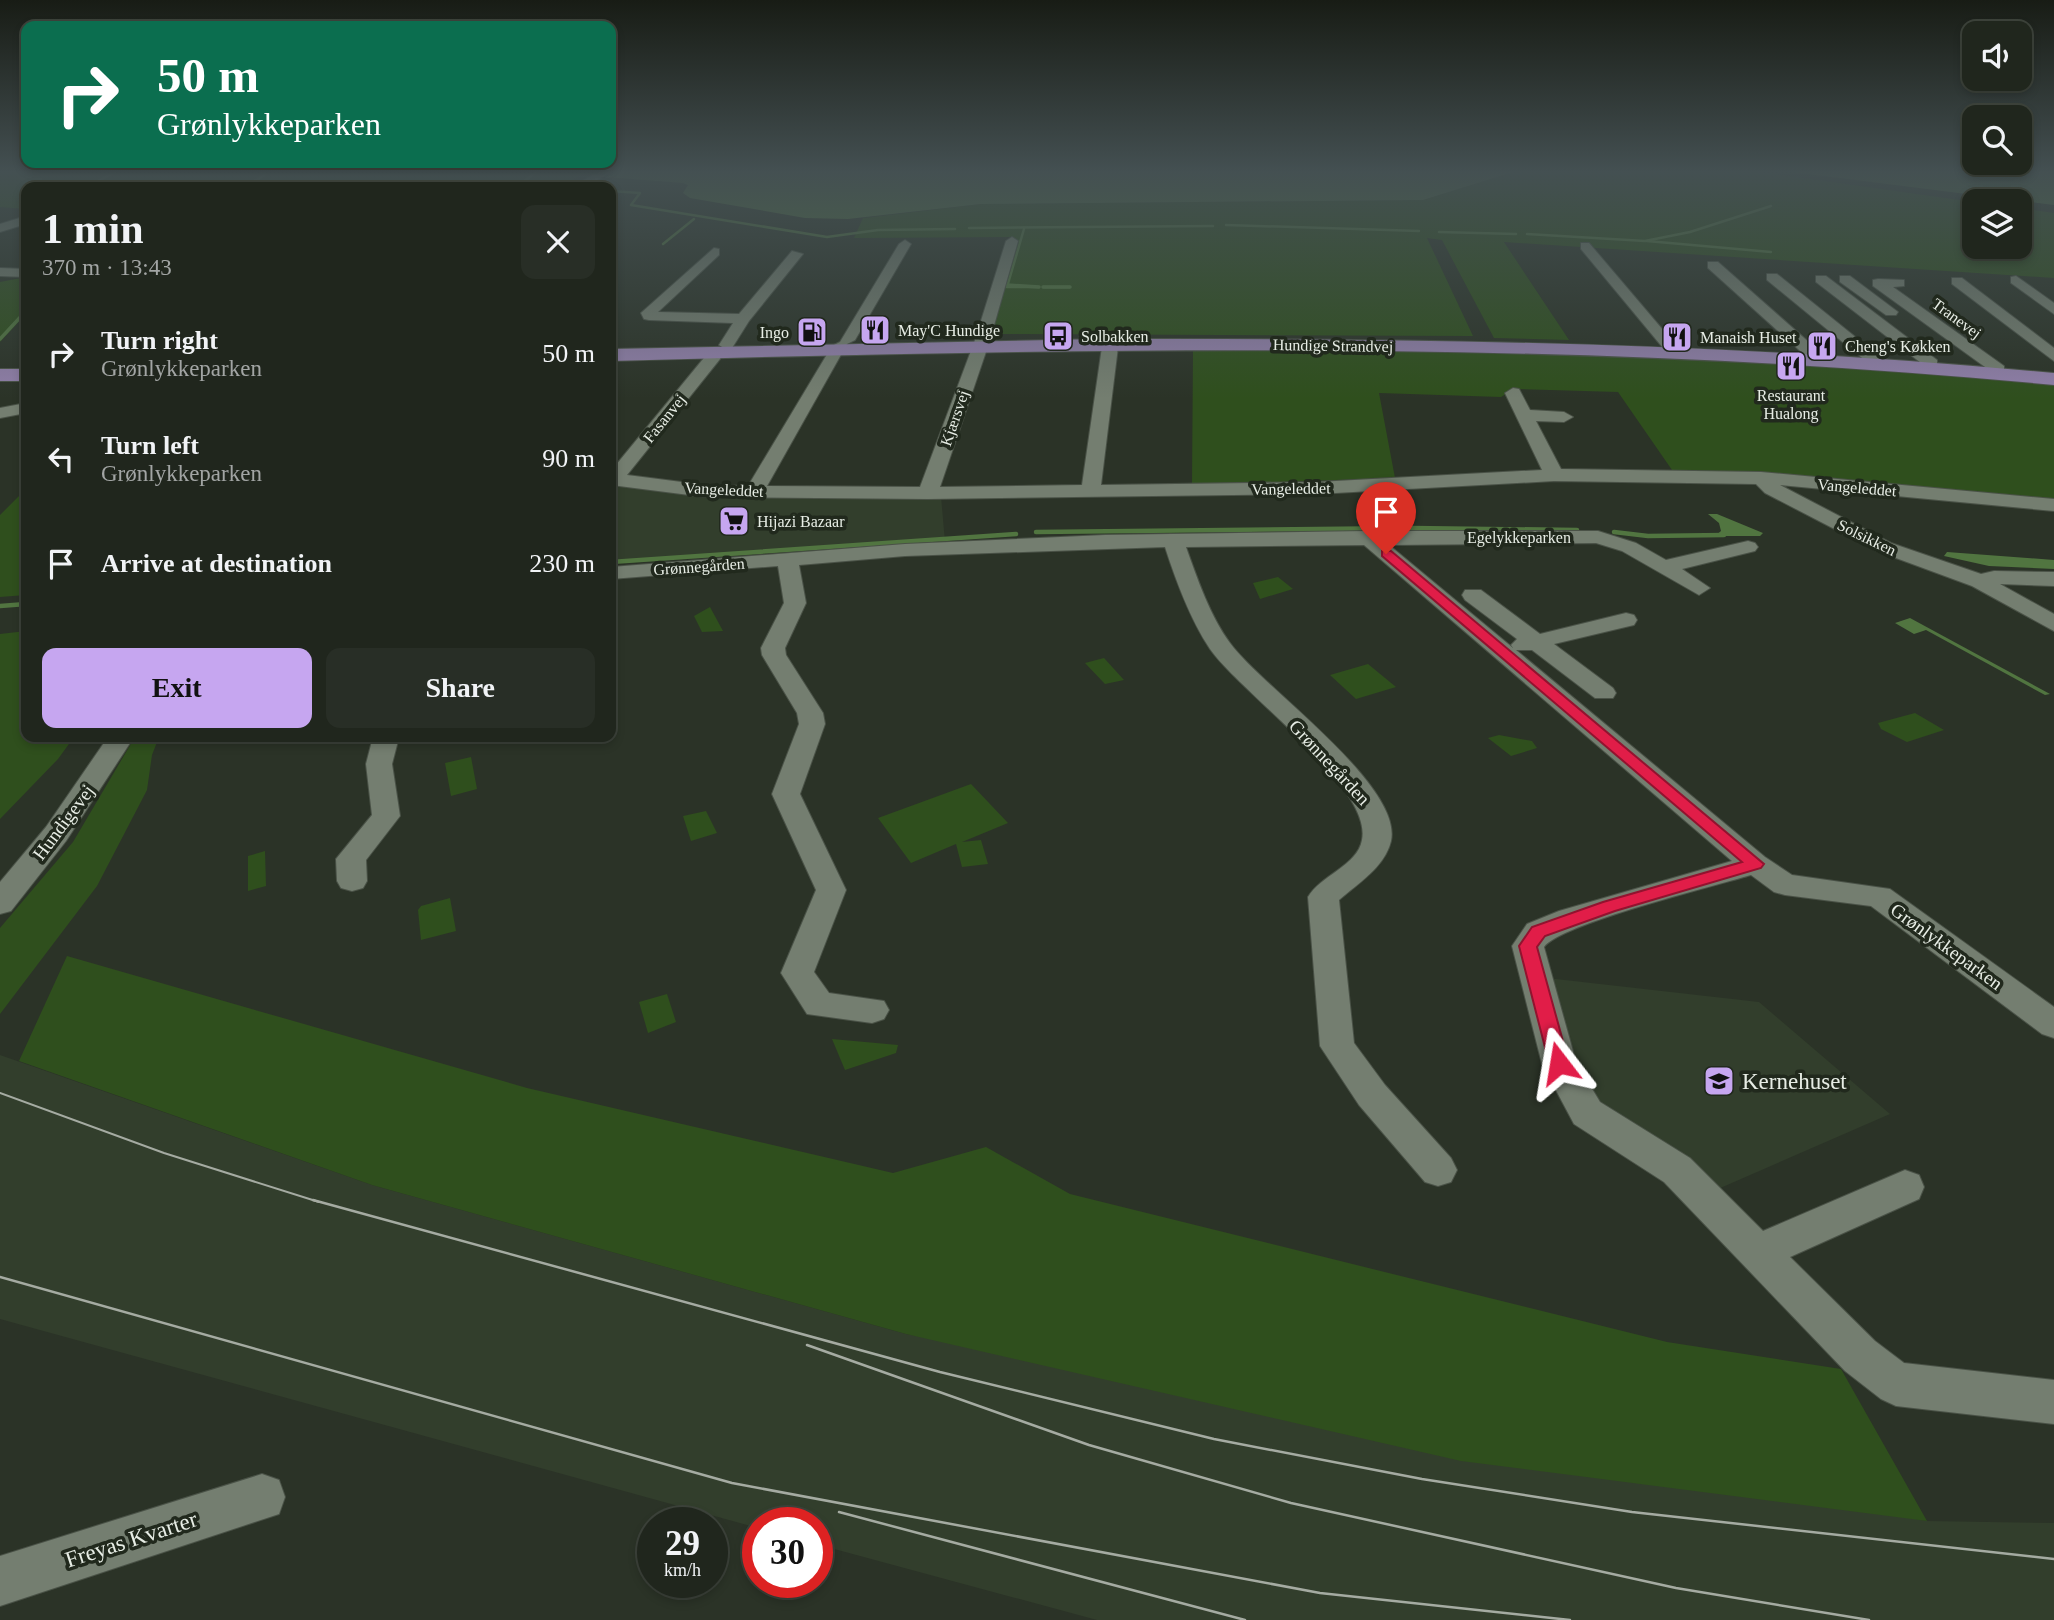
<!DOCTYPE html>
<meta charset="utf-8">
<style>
body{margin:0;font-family:Georgia,serif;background:#282e26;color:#f1f3f6;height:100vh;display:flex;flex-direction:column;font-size:26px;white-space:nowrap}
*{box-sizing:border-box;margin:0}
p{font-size:23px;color:#a2a5a4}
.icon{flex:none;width:38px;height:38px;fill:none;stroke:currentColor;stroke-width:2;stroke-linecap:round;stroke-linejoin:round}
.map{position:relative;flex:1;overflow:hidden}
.side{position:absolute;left:21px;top:182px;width:595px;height:560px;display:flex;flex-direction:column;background:#20261d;border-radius:14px;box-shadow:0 4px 10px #0003,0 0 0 2px #3d433b}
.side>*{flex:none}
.guide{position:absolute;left:21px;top:21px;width:595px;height:147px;border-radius:14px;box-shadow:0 4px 10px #0003,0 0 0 2px #3d433b;background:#0b6e4f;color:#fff;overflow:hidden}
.buttons{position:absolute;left:1962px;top:21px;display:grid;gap:14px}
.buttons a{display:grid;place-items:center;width:70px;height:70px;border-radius:14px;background:#20261d;box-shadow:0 4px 10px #0003,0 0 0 2px #3d433b;font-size:35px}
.speed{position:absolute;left:637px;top:1507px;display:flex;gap:14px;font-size:35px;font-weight:700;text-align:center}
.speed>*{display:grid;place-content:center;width:91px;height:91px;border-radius:50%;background:#20261d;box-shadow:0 4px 10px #0003,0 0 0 2px #3d433b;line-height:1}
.speed small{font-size:18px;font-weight:400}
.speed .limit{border:10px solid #d22;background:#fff;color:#111}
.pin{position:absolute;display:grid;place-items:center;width:60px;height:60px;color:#fff;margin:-72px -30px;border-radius:50% 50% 50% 0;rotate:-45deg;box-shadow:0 0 7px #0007}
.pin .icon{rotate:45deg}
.me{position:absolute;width:77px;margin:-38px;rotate:346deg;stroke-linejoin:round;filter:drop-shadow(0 0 5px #0008)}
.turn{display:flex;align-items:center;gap:24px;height:147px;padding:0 21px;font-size:32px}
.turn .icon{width:91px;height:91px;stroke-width:2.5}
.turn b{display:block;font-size:49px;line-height:60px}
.round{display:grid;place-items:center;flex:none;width:74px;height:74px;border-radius:14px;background:#282e26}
.head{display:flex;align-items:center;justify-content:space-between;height:119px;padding:0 21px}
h1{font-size:42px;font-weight:600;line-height:52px}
.primary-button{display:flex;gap:14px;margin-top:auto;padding:14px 21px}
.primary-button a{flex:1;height:80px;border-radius:14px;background:#c6a6f0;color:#111;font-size:28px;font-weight:600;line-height:80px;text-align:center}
.primary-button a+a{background:#282e26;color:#f1f3f6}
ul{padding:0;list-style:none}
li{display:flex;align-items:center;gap:21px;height:105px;padding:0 21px}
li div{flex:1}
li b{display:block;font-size:26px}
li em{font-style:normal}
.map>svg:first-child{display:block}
</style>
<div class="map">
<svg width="2054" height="1620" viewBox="0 0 2054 1620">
<rect width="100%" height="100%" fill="#2b3327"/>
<g fill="#323e2c">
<path d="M611 485 756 495 941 496 945 542 611 564Z"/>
<path d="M1547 978 1759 1002 1890 1114 1718 1189 1596 1102 1576 1061Z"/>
<path d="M0 1055 372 1185 906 1334 1927 1521 2054 1523V1620H1097L838 1550 817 1545V1522H758V1528L0 1319Z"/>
</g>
<g fill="#2f4f1d">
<path d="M0 172 582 174 563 187H26V209L0 207Z"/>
<path d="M1513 172H1761L1974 202V247H2020V208L2054 213V278L1504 242 1569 340 1494 338 1442 240 1427 238 1473 336 992 334 1012 237 854 238 863 218 981 204 1423 200Z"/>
<path d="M26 277V314L0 342V282Z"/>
<path d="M1193 348 1591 353 1839 366 2054 384V501L1794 477 1672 470 1618 392 1514 389 1501 397 1379 393 1395 478 1192 485Z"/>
<path d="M26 489V595L0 597V515Z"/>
<path d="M1278 577 1293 589 1260 599 1253 583Z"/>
<path d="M710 607 723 631 702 632 694 616Z"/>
<path d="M26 631V737H74L58 759 0 819V634Z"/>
<path d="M1104 658 1124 680 1105 684 1085 663Z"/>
<path d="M1368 664 1396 687 1356 699 1330 675Z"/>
<path d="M1915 713 1944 730 1907 742 1881 729 1878 723Z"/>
<path d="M1499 735 1532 741 1537 748 1511 756 1488 738Z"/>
<path d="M135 737H159L152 755 147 790 97 886 0 1014V928L73 842Z"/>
<path d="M471 757 477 789 451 796 445 763Z"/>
<path d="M971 784 1008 823 962 842 981 840 988 864 962 867 956 844 911 863 878 818Z"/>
<path d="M706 811 717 833 691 841 683 816Z"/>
<path d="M265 851 266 886 248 891V856Z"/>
<path d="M450 898 456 931 421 940 418 910 421 906Z"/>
<path d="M67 956 527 1088 893 1173 986 1147 1070 1194 1667 1342 1841 1369 1927 1521 1461 1461 906 1334 372 1185 19 1061Z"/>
<path d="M667 994 676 1022 648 1033 639 1002Z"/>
<path d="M832 1039 898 1045 896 1053 845 1070Z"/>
</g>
<g fill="#517540">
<path d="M616 172H1513L1423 200 981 204 848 219 805 218 690 198 683 193 688 185 683 183 606 177Z"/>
<path d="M1792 172H2054V205Z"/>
<path d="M1708 514H1717L1763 533 1760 536H1715L1721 531 1719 523Z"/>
<path d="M1947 552 2054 560V569L1989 566 1944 556Z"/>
<path d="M1910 618 2050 694 2045 695 1926 630 1914 634 1895 623Z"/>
</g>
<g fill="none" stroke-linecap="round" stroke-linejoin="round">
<g stroke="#517540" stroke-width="2.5">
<path d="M536 172 522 183 541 187"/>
<path d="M87 187 115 172"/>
<path d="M245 187 266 174 262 172"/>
<path d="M611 191 640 193 631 205 827 237 878 230 955 229"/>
<path d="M1226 225 1419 231"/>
<path d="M969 228 1213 226"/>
<path d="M1024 229 1007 287H1039"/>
<path d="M1439 232 1516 234"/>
<path d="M1527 234 1645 241 1690 232 1771 206"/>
<path d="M1647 241 1771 252"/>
<path d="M663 244 694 219"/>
<path d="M1043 287H1070"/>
</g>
<g stroke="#517540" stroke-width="3.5">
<path d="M1007 285 1039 287"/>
<path d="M1043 287H1070"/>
<path d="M0 339 26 311"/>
</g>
<g stroke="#517540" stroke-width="4.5">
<path d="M1036 532 1412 528 1577 530"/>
<path d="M1614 532 1648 536 1724 535"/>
<path d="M611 562 1016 534"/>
<path d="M0 606 26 604"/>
</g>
<g stroke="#4a5247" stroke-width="2">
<g id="minor">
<path d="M598 172H611L585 187H572Z"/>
<path d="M26 216V224L0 232V224Z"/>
<path d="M1012 237 1018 241 989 343 940 487 1082 485 1102 347 1110 342 1118 347 1101 485 1317 482 1542 470 1505 393 1513 388 1519 389 1530 410 1564 412 1573 417 1564 422 1536 421 1561 469 1761 472 2054 499V511L1780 485 1891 543 1981 574 1994 571 2054 572V586L2000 584 2054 614V631L1972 586 1877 551 1765 493 1756 484 1554 481 1317 494 928 499 705 497 611 485V471L708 353 714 351 722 356 720 359 627 475 705 485 748 486 832 346 840 342 899 244 905 240 911 244 855 340 847 344 767 486 920 487 975 340 1006 241Z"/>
<path d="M1581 243H1589L1674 343V349H1664L1581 249Z"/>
<path d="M714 248 719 249V255L658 312 739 314 792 251 803 254 749 321 732 348 727 350 719 345 733 323 649 320 644 319 641 313Z"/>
<path d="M1708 262H1718L1820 352V358H1808L1708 268Z"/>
<path d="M0 268 26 269V277L0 276Z"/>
<path d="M1767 274H1777L1879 356V362H1867L1767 280Z"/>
<path d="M1816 276H1826L1937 360V366H1925L1816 282Z"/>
<path d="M1840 276H1850L1898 312 1896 315H1886L1840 282Z"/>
<path d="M2016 276 2054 303V314L2011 283V277Z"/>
<path d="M1952 278H1962L2054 348V361L1952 284Z"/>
<path d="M1878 279 1904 280V286L1893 287 2004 366V372H1992L1873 286V280Z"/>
<path d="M26 403V413L0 418V408Z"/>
<path d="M1367 531H1598L1636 543 1666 560 1748 541 1755 543 1758 547 1755 551 1682 569 1710 588 1699 595 1622 551 1596 543 1389 545 1513 648 1511 645 1517 639 1465 600 1462 595 1465 590H1481L1540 634 1626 613 1634 615 1637 620 1634 625 1554 644 1613 688 1616 693 1613 698H1595L1532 650H1516L1765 857 1792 875 1890 889 2054 1007V1038L2042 1034 1871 906 1785 895 1774 892 1751 875C1715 886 1560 924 1544 947L1576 1062 1600 1102 1690 1158 1763 1231 1905 1170 1919 1175 1924 1187 1919 1199 1790 1257 1875 1341 1904 1363 2054 1380V1424L1896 1406 1881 1399 1845 1371 1664 1182 1574 1124 1542 1064 1512 946 1527 924 1559 911 1732 861 1364 545 1186 547C1197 578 1210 616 1230 643 1263 688 1403 785 1391 841 1385 867 1357 884 1339 900L1354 1043 1385 1085 1451 1158 1457 1170 1451 1182 1438 1186 1425 1182 1359 1105 1320 1046 1308 897C1320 876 1358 865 1362 840 1373 787 1241 693 1210 649 1190 619 1176 581 1165 547L905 556 799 565 806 603 785 648 786 655 823 713 825 724 800 794 846 890 814 972 829 993 884 1001 889 1010 884 1019 872 1023 807 1014 781 973 816 890 772 794 799 724 797 713 762 655 761 648 784 603 778 566 611 579V567L905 544 1105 535Z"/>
<path d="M108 737H134L66 841 11 911 0 914V882L46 827Z"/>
<path d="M373 737H399L392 764 400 816 366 860 367 881 363 888 352 891 341 888 337 881 336 859 372 815 366 764Z"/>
<path d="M262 1474 279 1480 285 1497 279 1514 0 1606V1556Z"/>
</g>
</g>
<g stroke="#4a5247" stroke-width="2">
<g id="major">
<path d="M1101 339C1419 338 1737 343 2054 373V385C1574 338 1092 348 611 361V349Z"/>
<rect x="0" y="369" width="26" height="12"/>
</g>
</g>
<use href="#minor" fill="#747e70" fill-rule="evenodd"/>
<use href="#major" fill="#907fa8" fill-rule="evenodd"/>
<path stroke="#a5aba2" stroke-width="2" d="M0 1093 164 1153 319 1202"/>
<g stroke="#a5aba2" stroke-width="2.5">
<path d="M313 1200 940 1372 1214 1439 1422 1479 1632 1512 2054 1559"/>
<path d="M0 1277 732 1483 1320 1593 1570 1620"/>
<path d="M807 1345 1089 1445 1291 1503 1676 1588 1869 1620"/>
<path d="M839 1512 1245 1620"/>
</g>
</g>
<linearGradient id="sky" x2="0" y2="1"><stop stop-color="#181c15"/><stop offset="0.43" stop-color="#445052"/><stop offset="1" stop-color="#445052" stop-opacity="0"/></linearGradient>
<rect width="2054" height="399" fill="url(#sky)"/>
<path fill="#e11d48" stroke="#92132f" stroke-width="2" d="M1382 551H1391L1764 864 1761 868 1615 911 1545 936 1537 947 1569 1063 1566 1069H1552L1549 1063 1519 946 1532 927 1603 902 1742 862 1382 556Z"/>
<defs>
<g id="restaurant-square" transform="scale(1.575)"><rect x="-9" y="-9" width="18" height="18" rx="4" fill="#c6a6f0" stroke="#21291d"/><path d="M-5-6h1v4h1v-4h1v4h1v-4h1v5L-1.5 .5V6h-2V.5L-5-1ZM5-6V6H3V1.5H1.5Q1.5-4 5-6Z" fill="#111"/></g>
<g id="fuel-square" transform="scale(1.575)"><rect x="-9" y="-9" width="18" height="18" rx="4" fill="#c6a6f0" stroke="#21291d"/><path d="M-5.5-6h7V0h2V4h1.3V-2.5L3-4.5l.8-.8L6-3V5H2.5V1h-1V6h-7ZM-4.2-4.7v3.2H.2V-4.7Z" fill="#111"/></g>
<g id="bus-square" transform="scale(1.575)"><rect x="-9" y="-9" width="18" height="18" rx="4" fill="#c6a6f0" stroke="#21291d"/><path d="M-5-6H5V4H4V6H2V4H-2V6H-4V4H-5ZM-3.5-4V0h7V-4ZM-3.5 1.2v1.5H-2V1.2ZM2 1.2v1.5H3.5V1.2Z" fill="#111"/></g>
<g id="supermarket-square" transform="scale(1.575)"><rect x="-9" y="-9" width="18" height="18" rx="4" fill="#c6a6f0" stroke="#21291d"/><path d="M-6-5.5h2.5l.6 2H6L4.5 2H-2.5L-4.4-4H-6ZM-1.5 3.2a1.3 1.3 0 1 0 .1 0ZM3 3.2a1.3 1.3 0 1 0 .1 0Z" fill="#111"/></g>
<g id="school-square" transform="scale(1.575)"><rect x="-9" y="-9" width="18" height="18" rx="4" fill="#c6a6f0" stroke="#21291d"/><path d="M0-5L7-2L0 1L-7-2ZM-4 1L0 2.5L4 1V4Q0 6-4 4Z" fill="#111"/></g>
</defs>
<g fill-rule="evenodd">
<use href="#restaurant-square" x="875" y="330"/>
<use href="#fuel-square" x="812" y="332"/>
<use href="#bus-square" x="1058" y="336"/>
<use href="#restaurant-square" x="1677" y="337"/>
<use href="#restaurant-square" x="1822" y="346"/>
<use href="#restaurant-square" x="1791" y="366"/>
<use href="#supermarket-square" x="734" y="521"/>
<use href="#school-square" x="1719" y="1081"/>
</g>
<g text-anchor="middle" stroke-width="7" stroke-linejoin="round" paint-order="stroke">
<g font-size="16" fill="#e7ede5" stroke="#21291d">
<text transform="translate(1957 318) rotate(36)" y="6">Tranevej</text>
<text transform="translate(1333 345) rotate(1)" y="6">Hundige Strandvej</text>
<text transform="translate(664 418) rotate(-51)" y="6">Fasanvej</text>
<text transform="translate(954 418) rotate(-71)" y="6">Kjærsvej</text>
<text transform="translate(1857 487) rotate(5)" y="6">Vangeleddet</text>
<text transform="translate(1291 488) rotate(-1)" y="6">Vangeleddet</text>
<text transform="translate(724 489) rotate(3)" y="6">Vangeleddet</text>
<text x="1519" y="543">Egelykkeparken</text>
<text transform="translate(1867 537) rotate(26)" y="6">Solsikken</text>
<text transform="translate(699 566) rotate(-4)" y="6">Grønnegården</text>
</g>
<g font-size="16" fill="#e7ede5" stroke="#21291d" text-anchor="start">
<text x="898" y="336">May'C Hundige</text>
<text x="789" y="338" text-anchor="end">Ingo</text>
<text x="1081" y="342">Solbakken</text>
<text x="1700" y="343">Manaish Huset</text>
<text x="1845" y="352">Cheng's Køkken</text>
<text x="1791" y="401" text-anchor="middle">Restaurant<tspan x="1791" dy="18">Hualong</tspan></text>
<text x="757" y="527">Hijazi Bazaar</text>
</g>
<g font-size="19" fill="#e7ede5" stroke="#21291d">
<text transform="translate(1330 762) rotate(47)" y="7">Grønnegården</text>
<text transform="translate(63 822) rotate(-53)" y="7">Hundigevej</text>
<text transform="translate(1947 946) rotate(36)" y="7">Grønlykkeparken</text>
</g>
<g font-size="23" fill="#e7ede5" stroke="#21291d" text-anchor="start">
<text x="1742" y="1089">Kernehuset</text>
</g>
<g font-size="23" fill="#e7ede5" stroke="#21291d">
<text transform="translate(131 1539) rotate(-18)" y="8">Freyas Kvarter</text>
</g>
</g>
</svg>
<div class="buttons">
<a><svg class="icon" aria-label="sound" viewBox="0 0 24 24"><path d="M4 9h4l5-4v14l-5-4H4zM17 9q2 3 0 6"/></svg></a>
<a><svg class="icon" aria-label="search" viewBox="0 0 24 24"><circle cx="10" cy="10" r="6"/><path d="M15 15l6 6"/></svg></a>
<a><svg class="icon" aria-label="layers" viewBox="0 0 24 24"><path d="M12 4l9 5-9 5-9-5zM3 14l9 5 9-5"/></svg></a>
</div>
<div class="speed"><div>29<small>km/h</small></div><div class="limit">30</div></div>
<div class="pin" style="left:1386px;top:554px;background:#d93025"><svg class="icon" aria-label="arrive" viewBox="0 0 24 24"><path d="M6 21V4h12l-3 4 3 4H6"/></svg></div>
<svg class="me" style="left:1559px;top:1063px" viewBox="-20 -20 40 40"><path d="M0-17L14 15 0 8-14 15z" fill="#e11d48" stroke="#fff" stroke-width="4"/></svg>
<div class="guide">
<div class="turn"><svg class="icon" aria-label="right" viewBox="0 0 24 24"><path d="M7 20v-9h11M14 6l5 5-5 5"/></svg><div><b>50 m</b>Grønlykkeparken</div></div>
</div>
<section class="side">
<div class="head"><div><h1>1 min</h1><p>370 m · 13:43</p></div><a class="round"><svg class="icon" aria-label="close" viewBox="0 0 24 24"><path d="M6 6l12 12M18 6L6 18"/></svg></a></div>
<ul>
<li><svg class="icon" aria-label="right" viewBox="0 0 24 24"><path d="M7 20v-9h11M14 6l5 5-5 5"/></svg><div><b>Turn right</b><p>Grønlykkeparken</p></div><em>50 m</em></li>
<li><svg class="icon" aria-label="left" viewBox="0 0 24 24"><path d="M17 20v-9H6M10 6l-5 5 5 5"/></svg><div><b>Turn left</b><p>Grønlykkeparken</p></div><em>90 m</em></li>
<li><svg class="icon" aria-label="arrive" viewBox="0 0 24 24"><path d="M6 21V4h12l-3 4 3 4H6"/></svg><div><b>Arrive at destination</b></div><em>230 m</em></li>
</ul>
<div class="primary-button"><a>Exit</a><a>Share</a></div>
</section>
</div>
